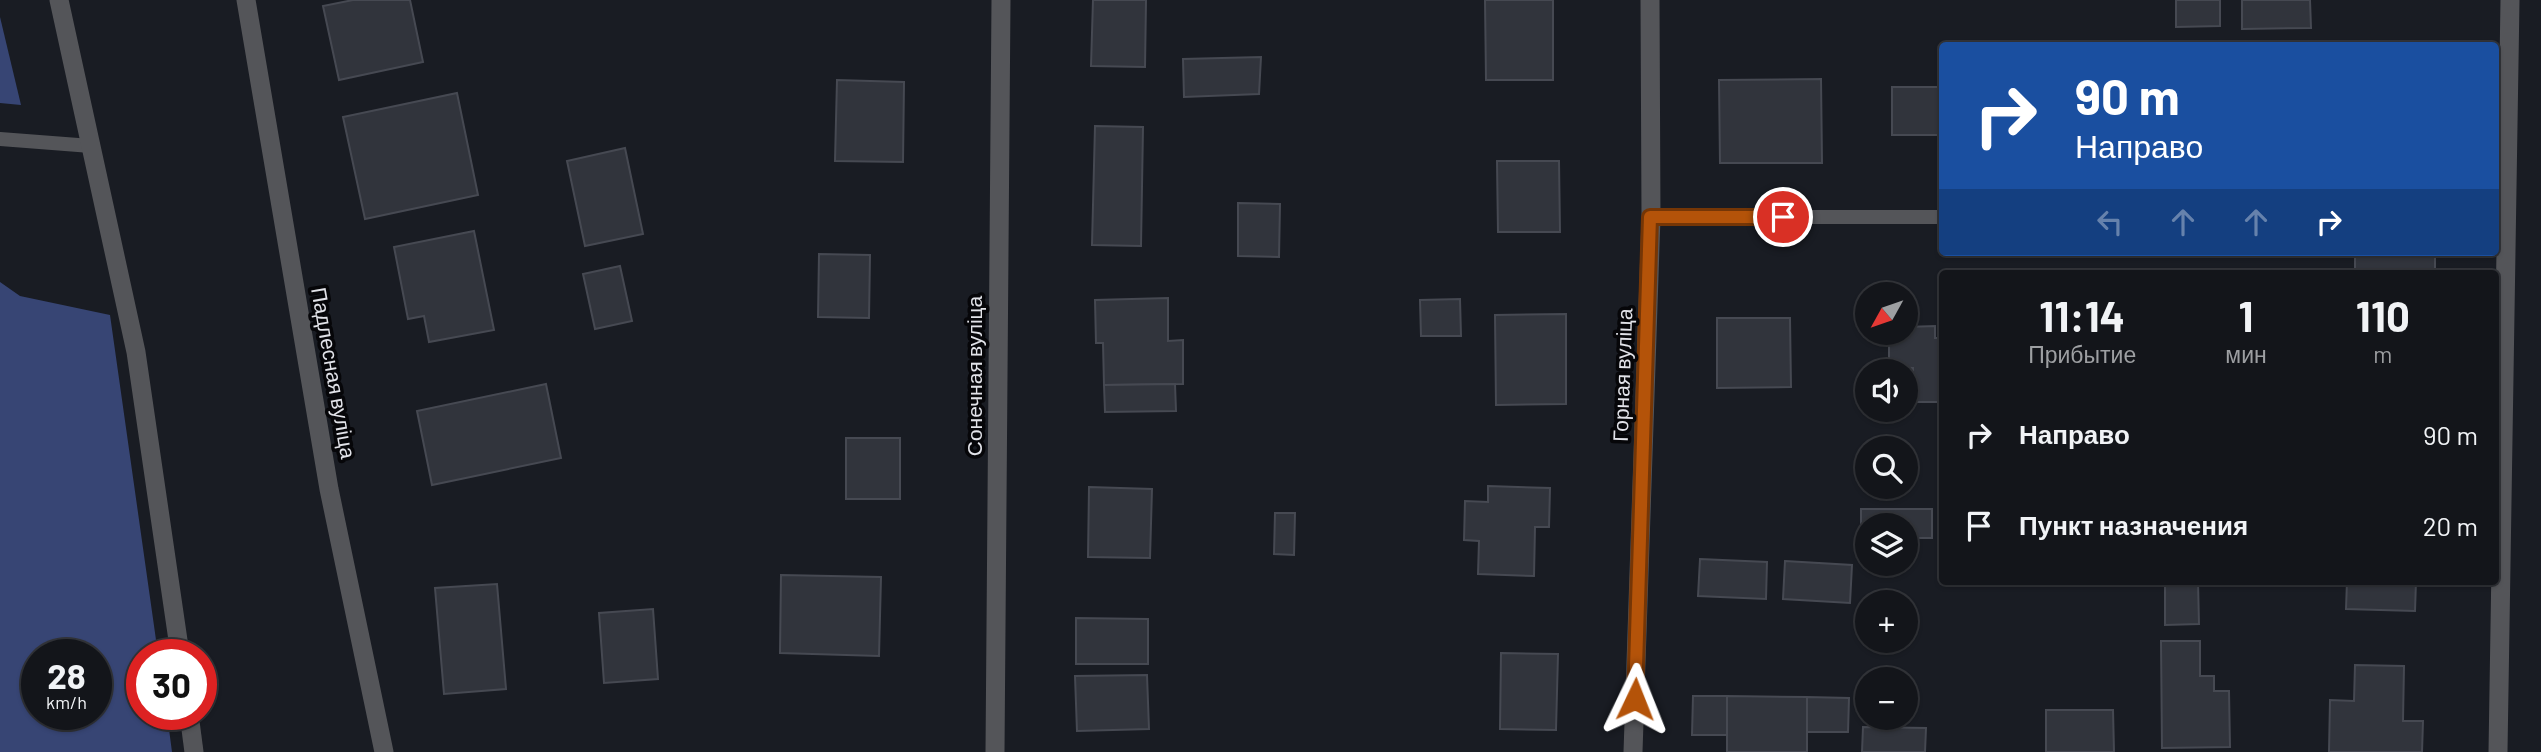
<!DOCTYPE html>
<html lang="ru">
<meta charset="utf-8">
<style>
body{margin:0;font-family:Barlow,sans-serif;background:#202227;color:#f1f3f6;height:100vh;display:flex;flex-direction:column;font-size:26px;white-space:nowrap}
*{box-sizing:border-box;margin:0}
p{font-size:23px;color:#9d9fa2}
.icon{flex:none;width:38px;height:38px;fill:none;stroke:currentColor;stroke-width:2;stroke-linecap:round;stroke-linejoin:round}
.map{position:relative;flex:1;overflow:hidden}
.side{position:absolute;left:1939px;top:270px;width:560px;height:315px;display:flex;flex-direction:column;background:#13151a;border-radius:7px;box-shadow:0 2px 5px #0004,0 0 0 2px #323439}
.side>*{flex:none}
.hud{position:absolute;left:1939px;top:42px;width:560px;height:214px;border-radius:7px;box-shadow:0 2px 5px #0004,0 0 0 2px #323439;background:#1a4fa0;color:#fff;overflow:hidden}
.needle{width:46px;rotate:230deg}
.tools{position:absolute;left:1855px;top:282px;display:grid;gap:14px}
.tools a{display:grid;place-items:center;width:63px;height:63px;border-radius:50%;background:#13151a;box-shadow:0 2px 5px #0004,0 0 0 2px #323439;font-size:35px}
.speed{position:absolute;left:21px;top:639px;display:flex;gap:14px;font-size:35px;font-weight:700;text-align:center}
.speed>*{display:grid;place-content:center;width:91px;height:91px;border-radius:50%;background:#13151a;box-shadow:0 2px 5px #0004,0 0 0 2px #323439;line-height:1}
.speed small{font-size:18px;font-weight:400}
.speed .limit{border:10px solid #d22;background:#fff;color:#111}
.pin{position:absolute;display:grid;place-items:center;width:60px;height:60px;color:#fff;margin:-30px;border:4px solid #fff;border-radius:50%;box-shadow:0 2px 7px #0007}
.me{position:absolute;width:77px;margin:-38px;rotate:2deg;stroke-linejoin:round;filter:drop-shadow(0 0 5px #0008)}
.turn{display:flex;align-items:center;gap:24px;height:147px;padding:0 21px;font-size:32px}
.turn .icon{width:91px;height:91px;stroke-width:2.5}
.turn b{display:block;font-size:49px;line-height:60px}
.lanes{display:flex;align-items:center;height:66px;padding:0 21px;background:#0003;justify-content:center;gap:35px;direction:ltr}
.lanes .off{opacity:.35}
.eta{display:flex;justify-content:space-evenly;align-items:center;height:119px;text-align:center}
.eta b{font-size:42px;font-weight:700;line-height:49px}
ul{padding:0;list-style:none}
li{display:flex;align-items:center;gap:21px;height:91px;padding:0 21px}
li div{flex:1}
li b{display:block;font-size:26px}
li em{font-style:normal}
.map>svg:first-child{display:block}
</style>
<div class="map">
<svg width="2541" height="752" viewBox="0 0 2541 752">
<rect width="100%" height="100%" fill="#191c23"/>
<g fill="#374574" fill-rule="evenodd">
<path d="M0 17 21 105 0 103Z"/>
<path d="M0 282 20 296 110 315 158 654H142V714H167L172 752H0ZM37 654H96V714H37Z"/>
</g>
<g fill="#31343c" stroke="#464952" stroke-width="2">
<path d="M353 0H410L423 62 339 80 323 6Z"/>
<path d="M1093 0H1146L1145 67 1091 66Z"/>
<path d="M1485 0H1553V80H1486Z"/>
<path d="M2176 0H2220V26L2176 27Z"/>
<path d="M2242 0H2310L2311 28 2242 29Z"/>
<path d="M1261 57 1259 94 1184 97 1183 59Z"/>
<path d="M1821 79 1822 163H1720L1719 80Z"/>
<path d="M837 80 904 82 903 162 835 161Z"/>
<rect x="1892" y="87" width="50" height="48"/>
<path d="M457 93 478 195 365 219 343 117Z"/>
<path d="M1095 126 1143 127 1141 246 1092 245Z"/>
<path d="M625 148 643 234 585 246 567 161Z"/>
<path d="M1497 161H1559L1560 232H1498Z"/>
<path d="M1238 203 1280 204 1279 257 1238 256Z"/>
<path d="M474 231 494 330 429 342 424 316 408 319 394 247Z"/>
<rect x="2355" y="252" width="80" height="21"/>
<path d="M819 254 870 255 869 318 818 317Z"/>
<path d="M620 266 632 321 595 329 583 274Z"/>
<path d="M1168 298V341L1183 340V384L1104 385 1103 343H1096L1095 300Z"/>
<path d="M1460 299 1461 336H1421L1420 300Z"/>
<path d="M1566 314V404L1496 405 1495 315Z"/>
<path d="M1717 318H1790L1791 387 1717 388Z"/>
<path d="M1935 326V338H1942V402H1913V368L1889 367V332H1906V327Z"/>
<path d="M546 384 561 458 432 485 417 411Z"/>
<path d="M1175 384 1176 411 1105 412 1104 385Z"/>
<rect x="846" y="438" width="54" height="61"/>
<path d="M1488 486 1550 488 1549 527H1535L1534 576 1478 574 1479 541 1464 540 1465 501 1488 502Z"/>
<path d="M1089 487 1152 489 1150 558 1088 557Z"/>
<path d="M1861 509H1932V538H1906V525H1867V539H1861Z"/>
<path d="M1275 513H1295L1294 555 1274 554Z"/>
<path d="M1700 559 1767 562 1766 599 1698 596Z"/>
<path d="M1785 561 1852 565 1850 603 1783 599Z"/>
<path d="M781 575 881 577 879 656 780 653Z"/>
<path d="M2165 581H2198L2199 624 2165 625Z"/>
<path d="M2347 581H2416L2415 611 2346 609Z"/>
<path d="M497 584 506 689 444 694 435 588Z"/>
<path d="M653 609 658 679 604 683 599 613Z"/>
<path d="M1076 618 1148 619V664H1076Z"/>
<path d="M2161 641H2200V676H2214V691H2229L2230 747 2162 748Z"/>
<path d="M1501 653 1558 654 1556 730 1500 729Z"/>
<path d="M2355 665 2404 666 2403 721H2423L2422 752H2329L2330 700 2354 701Z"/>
<path d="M1147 675 1149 729 1077 731 1075 676Z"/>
<path d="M1693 696H1727V735H1692Z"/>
<path d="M1727 696 1807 697V752H1727Z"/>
<path d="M1807 697 1849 698 1848 732H1807Z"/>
<path d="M2046 710H2113L2114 752H2046Z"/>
<path d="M1863 727 1926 728 1925 752H1862Z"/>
</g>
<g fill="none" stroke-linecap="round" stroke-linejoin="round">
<g stroke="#545559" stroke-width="14">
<path d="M0 139 91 146"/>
<path d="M1651 217H1942"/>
</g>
<g stroke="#545559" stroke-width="19">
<path d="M246 0 329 489 384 752"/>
<path d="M995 752 1001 0"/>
<path d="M1633 752 1651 217 1650 0"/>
<path d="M2498 752 2510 0"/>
</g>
<g stroke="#545559" stroke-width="19">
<path d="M59 0 136 352 180 654"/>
<path d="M189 714 194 752"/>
</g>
</g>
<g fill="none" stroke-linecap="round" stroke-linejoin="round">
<g stroke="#753606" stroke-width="18">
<path id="route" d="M1635 699 1650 217H1783"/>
</g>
<use href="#route" stroke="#b45309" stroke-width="12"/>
</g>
<g text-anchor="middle" stroke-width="7" stroke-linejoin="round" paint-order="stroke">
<g font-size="21" fill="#e2e3e9" stroke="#060609">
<text transform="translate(333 373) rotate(80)" y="7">Падлесная вуліца</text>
<text transform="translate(1623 375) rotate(-88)" y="7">Горная вуліца</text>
<text transform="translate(975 376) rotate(-90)" y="7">Сонечная вуліца</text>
</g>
</g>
</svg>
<div class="tools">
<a><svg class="needle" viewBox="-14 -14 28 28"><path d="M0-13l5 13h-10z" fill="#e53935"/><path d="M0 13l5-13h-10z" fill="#9d9fa2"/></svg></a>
<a><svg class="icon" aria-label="sound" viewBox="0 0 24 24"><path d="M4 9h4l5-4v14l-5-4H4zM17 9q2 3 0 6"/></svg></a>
<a><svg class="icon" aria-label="search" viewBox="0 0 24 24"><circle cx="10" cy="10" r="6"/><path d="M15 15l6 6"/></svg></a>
<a><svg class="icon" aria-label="layers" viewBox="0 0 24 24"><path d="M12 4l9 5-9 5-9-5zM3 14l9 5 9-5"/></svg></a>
<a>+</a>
<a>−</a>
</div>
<div class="speed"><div>28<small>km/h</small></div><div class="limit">30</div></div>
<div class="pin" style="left:1783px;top:217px;background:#d93025"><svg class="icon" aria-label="arrive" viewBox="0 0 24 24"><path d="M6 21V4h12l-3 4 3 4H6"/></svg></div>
<svg class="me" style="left:1635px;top:699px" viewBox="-20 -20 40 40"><path d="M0-17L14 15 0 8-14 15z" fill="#b45309" stroke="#fff" stroke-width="4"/></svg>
<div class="hud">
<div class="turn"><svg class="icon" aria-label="right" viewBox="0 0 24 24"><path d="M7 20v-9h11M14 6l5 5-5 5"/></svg><div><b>90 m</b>Направо</div></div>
<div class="lanes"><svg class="icon off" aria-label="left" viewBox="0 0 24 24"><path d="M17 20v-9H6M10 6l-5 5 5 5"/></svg><svg class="icon off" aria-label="ahead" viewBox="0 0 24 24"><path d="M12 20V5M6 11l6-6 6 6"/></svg><svg class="icon off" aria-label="ahead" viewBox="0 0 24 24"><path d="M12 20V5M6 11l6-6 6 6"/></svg><svg class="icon" aria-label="right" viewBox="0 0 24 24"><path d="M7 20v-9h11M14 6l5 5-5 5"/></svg></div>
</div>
<section class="side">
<div class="eta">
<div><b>11:14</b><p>Прибытие</p></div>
<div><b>1</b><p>мин</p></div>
<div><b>110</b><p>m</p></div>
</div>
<ul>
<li><svg class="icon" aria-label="right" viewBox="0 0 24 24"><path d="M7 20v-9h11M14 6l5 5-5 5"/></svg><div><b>Направо</b></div><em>90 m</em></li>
<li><svg class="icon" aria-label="arrive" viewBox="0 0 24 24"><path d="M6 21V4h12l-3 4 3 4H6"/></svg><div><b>Пункт назначения</b></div><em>20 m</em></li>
</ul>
</section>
</div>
